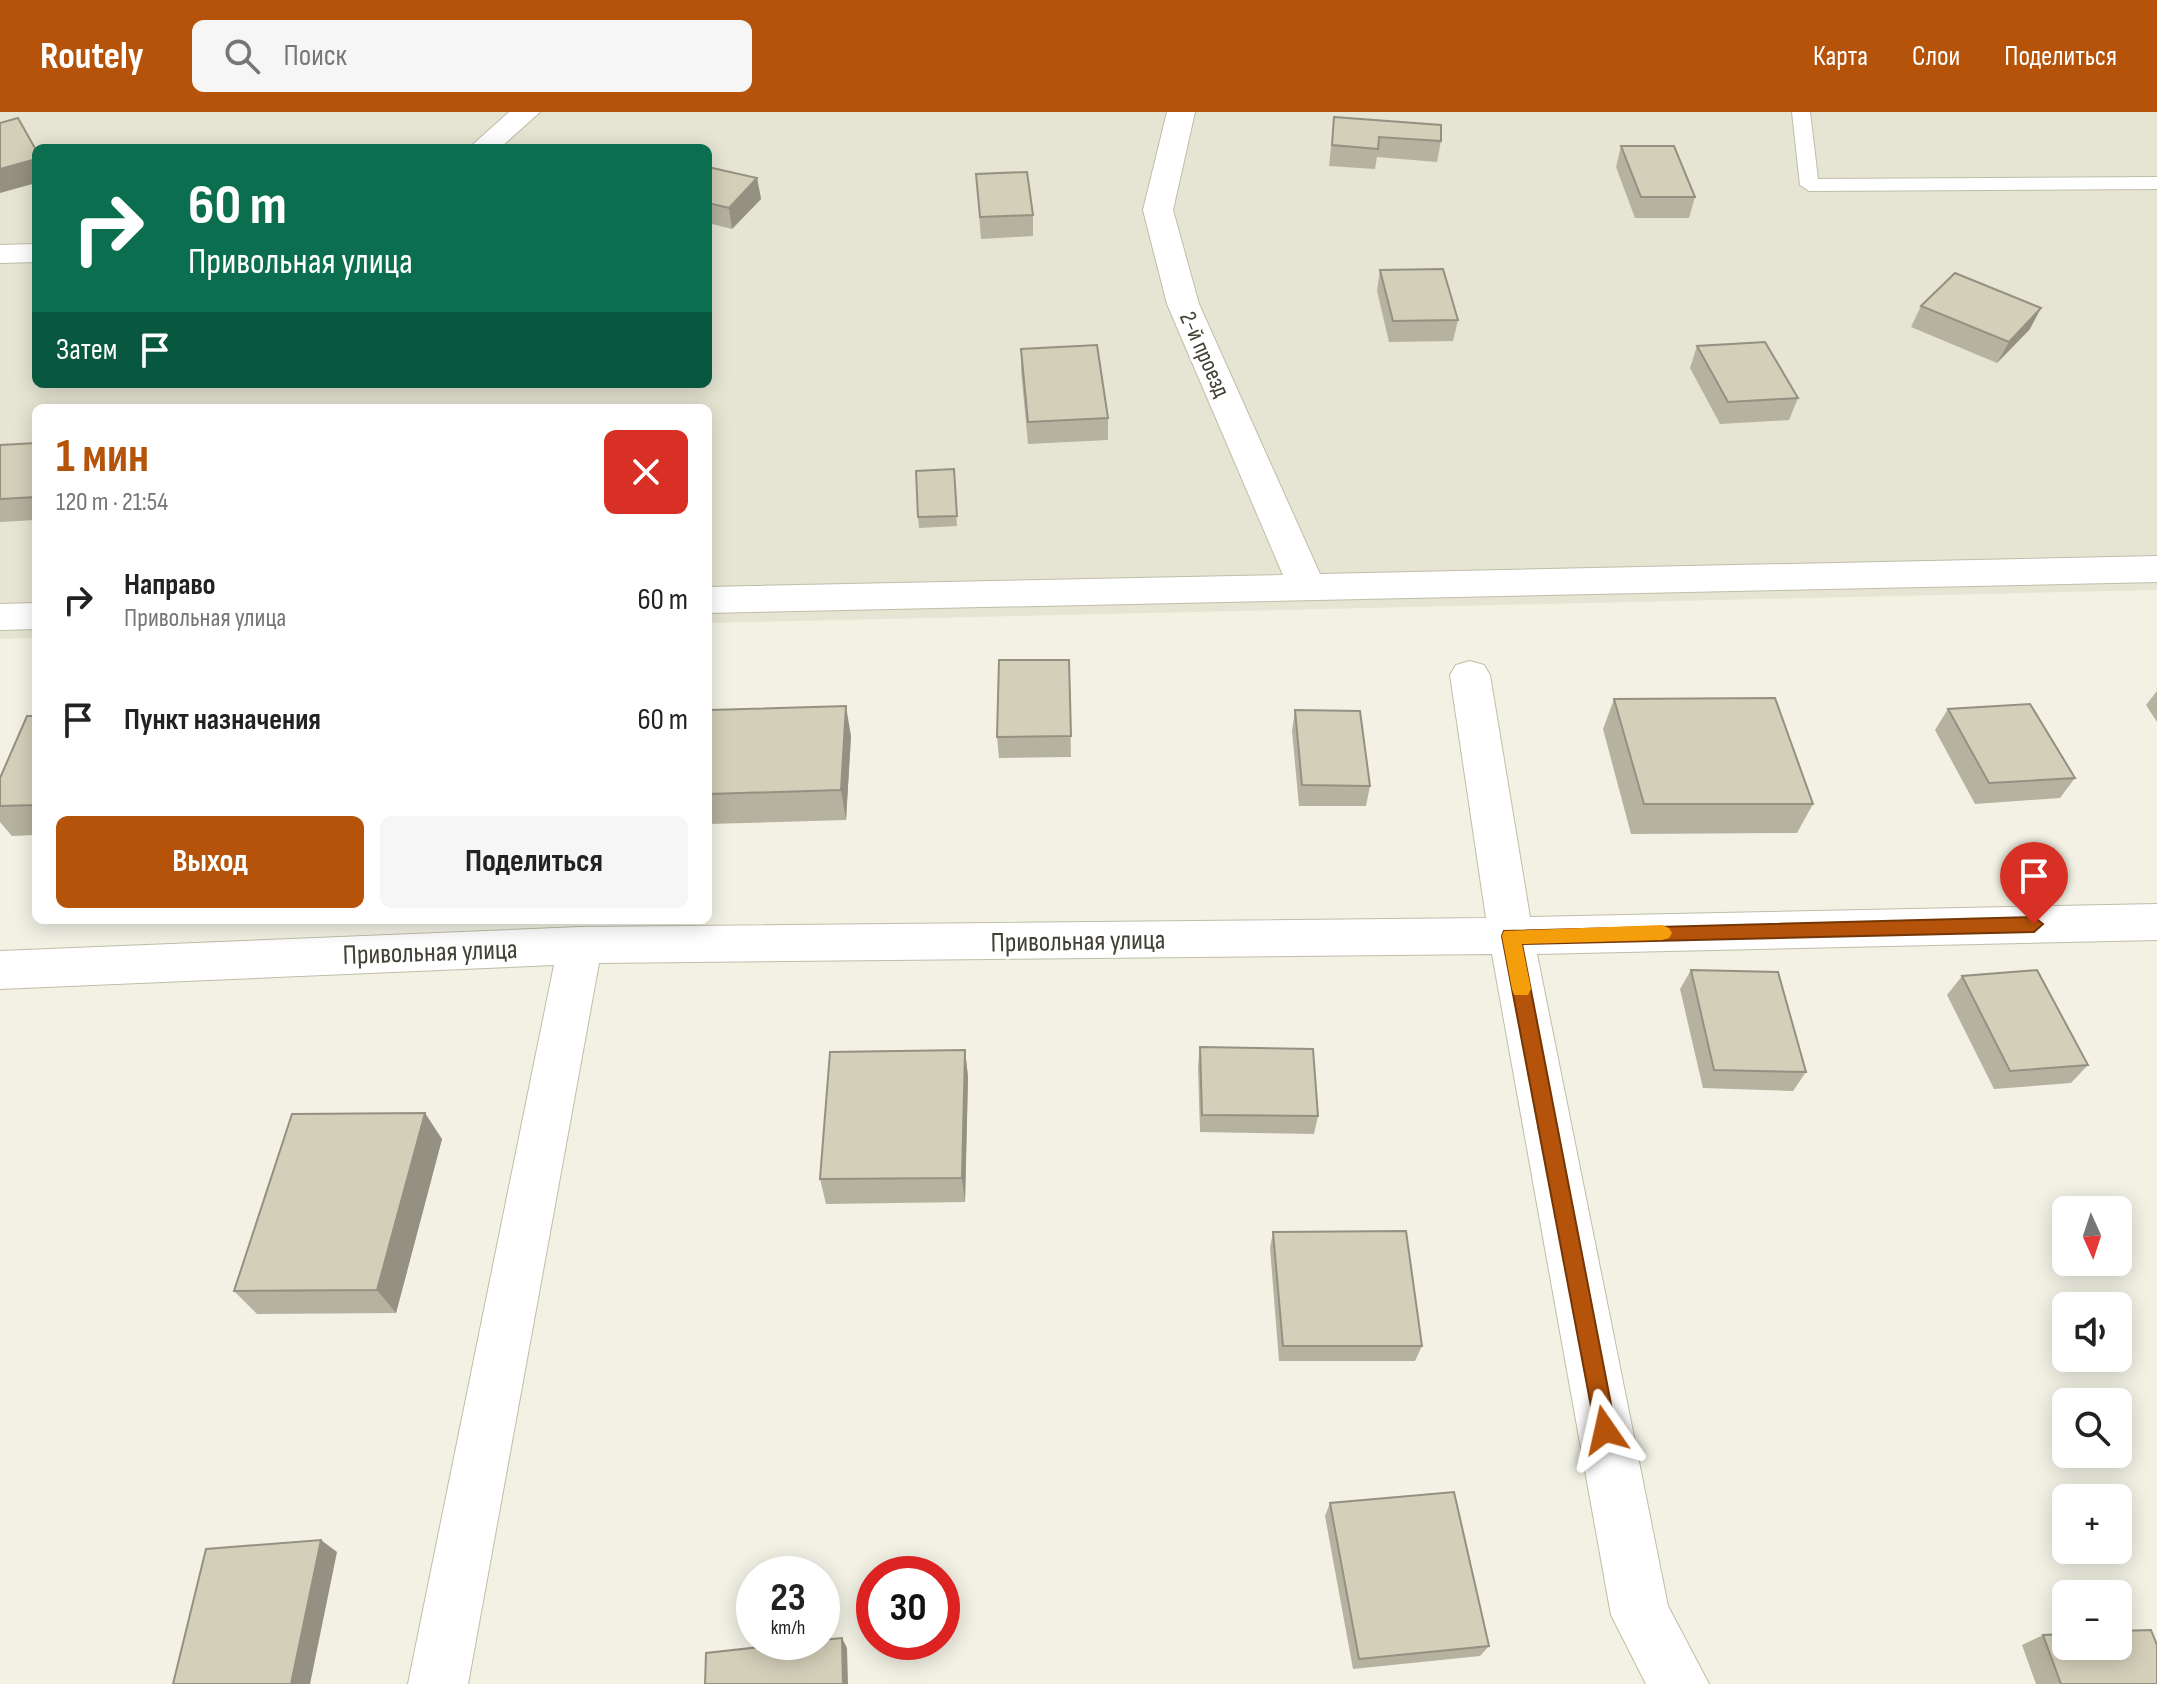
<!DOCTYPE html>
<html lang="ru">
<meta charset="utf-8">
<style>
body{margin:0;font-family:"Sofia Sans Condensed",sans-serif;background:#f6f6f6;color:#222;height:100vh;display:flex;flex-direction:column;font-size:30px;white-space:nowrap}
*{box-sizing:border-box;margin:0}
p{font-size:26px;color:#767676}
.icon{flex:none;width:44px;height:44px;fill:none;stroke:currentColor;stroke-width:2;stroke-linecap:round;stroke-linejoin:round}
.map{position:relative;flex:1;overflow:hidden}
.drawer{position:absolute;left:32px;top:292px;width:680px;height:520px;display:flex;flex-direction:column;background:#fff;border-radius:12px;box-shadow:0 4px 20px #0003}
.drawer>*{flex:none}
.guide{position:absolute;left:32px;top:32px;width:680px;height:244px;border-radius:12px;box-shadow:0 4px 20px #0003;background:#0b6e4f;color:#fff;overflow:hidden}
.needle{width:52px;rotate:177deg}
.controls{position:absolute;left:2052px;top:1084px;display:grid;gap:16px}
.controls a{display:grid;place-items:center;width:80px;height:80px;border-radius:12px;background:#fff;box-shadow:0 4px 20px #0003;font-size:40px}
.speed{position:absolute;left:736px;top:1444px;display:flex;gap:16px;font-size:40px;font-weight:700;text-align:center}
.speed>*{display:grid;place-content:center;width:104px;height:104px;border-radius:50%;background:#fff;box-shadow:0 4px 20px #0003;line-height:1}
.speed small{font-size:20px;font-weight:400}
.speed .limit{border:12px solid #d22;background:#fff;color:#111}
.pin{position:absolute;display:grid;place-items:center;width:68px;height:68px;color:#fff;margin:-82px -34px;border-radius:50% 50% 50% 0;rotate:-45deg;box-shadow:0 0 8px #0007}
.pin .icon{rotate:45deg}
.me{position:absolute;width:88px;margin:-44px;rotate:349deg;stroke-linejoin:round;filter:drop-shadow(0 0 6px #0008)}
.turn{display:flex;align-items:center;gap:28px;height:168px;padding:0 24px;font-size:36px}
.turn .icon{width:104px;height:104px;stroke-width:2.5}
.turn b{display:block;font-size:56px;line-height:68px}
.then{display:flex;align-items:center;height:76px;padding:0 24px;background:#0003;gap:16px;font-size:30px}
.round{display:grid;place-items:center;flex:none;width:84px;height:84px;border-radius:12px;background:#f6f6f6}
.headline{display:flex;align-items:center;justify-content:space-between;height:136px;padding:0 24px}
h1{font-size:48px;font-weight:700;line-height:60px;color:#b45309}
.primary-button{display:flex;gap:16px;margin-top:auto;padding:16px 24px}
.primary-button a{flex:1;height:92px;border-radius:12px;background:#b45309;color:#fff;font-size:32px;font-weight:700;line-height:92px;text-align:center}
.primary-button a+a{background:#f6f6f6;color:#222}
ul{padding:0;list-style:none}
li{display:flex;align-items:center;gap:24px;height:120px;padding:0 24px}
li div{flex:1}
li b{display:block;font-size:30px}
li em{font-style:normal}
header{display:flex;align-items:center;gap:48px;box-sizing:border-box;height:112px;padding:0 40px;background:#b45309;color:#fff}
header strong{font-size:38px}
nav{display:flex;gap:44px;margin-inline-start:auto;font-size:28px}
.search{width:560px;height:72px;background:#f6f6f6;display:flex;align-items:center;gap:20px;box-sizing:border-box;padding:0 28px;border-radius:12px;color:#767676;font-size:30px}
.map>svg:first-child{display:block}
</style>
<header>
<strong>Routely</strong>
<div class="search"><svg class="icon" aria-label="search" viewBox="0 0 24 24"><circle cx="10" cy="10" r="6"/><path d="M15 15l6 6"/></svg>Поиск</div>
<nav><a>Карта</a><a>Слои</a><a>Поделиться</a></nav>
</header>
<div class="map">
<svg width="2157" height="1572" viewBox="0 0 2157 1572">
<rect width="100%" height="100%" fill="#f2f1e4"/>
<path fill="#e6e4d2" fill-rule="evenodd" d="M0 0H2157V478L708 511V296H36V526L0 527ZM36 36H708V272H36Z"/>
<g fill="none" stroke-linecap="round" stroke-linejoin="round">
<g stroke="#c0bda9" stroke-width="2">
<path id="service" d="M1792 0H1810L1818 67 2157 65V77L1809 79 1800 73Z"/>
</g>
<g stroke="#c0bda9" stroke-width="2">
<g id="minor">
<path d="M509 0H540L500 36H469Z"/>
<path d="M1167 0H1195L1173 98 1199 192 1320 462 2157 444V470L708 501V475L1283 463 1167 192 1143 98Z"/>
<path d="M36 132V150L0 151V133Z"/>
<path d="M36 491V517L0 518V492Z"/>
<path d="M1470 549 1484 553 1490 563 1530 805 2157 792V828L1537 842 1668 1494 1709 1572H1646L1611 1503 1492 842 599 851 468 1572H408L554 853 0 877V839L580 815 1486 806 1450 563 1456 553Z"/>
</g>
</g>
<use href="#service" fill="#fff" fill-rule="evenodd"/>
<use href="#minor" fill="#fff" fill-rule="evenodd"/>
</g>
<g fill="#b5b29f">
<path d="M1334 5 1441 29 1437 50 1377 45 1375 57 1329 54Z"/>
<path d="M1621 34 1695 85 1689 106H1635L1616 55Z"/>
<path d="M708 55 757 66 761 87 732 117 708 111Z"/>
<path d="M976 62 1033 103V124L981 127Z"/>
<path d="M1380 158 1458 208 1453 229 1389 230 1377 179Z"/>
<path d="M1921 194 2030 217 1997 251 1911 215Z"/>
<path d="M1697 234 1798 286 1789 308 1720 312 1690 256Z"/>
<path d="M1021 237 1108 306V328L1028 332 1021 258Z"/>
<path d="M36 331V408L0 410V333Z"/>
<path d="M954 357 957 414 919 416 918 405Z"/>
<path d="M1069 548 1071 645 999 646 997 625Z"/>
<path d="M2157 579V610L2146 593Z"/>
<path d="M1614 587 1813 692 1797 721 1631 722 1603 617Z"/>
<path d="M1948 597 2075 666 2060 686 1975 692 1935 618Z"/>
<path d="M708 598 851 624 846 708 708 712Z"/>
<path d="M1295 598 1370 674 1366 694H1299L1292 619Z"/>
<path d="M36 604V723L12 724 0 710V666Z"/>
<path d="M1691 858 1806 960 1793 979 1703 976 1680 877Z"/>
<path d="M1962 864 2088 953 2071 971 1994 977 1947 883Z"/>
<path d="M1200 935 1318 1004 1314 1022 1200 1020 1198 954Z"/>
<path d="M965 938 968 965 965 1090 826 1092 820 1067Z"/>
<path d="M442 1027 396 1201 257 1202 234 1179Z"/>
<path d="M1273 1120 1422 1234 1415 1249H1279L1270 1136Z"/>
<path d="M1330 1391 1489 1534 1480 1544 1353 1557 1325 1404Z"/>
<path d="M2043 1523 2157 1572H2036L2022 1533Z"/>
</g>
<g fill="#949182">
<path d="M36 47V71L0 81V57Z"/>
<path d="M757 66 761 87 732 117 729 96Z"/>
<path d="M2041 196 2030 217 1997 251 2009 230Z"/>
<path d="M846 594 851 624 846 708 841 678Z"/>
<path d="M965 938 968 965 965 1090 962 1066Z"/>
<path d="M425 1001 442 1027 396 1201 377 1178Z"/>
<path d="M321 1428 337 1440 310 1572H291Z"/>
<path d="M842 1526 847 1536 848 1572H843Z"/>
</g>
<g fill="#d3cfb9" stroke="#949182" stroke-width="2">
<path d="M1334 5 1441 13V29L1379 25 1378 37 1332 33Z"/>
<path d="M18 6 36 38V47L0 57V11Z"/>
<path d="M1621 34H1674L1695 85H1641Z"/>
<path d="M708 55 757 66 729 96 708 91Z"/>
<path d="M1027 60 1033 103 980 105 976 62Z"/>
<path d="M1443 157 1458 208 1393 209 1380 158Z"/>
<path d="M1955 161 2041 196 2009 230 1921 194Z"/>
<path d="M1765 230 1798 286 1728 290 1697 234Z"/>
<path d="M1097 233 1108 306 1028 310 1021 237Z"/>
<path d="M36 331V385L0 387V333Z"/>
<path d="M954 357 957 404 918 405 916 359Z"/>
<path d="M999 548H1069L1071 624 997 625Z"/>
<path d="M1775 586 1813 692H1644L1614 587Z"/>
<path d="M2030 592 2075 666 1989 671 1948 597Z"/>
<path d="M846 594 841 678 708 682V598Z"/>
<path d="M1295 598 1360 599 1370 674 1302 673Z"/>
<path d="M27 604H36V693L0 694V666Z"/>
<path d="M1691 858 1778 860 1806 960 1714 958Z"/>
<path d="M2037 858 2088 953 2010 959 1962 864Z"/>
<path d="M1200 935 1313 937 1318 1004 1202 1003Z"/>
<path d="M965 938 962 1066 820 1067 830 940Z"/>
<path d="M425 1001 377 1178 234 1179 292 1002Z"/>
<path d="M1406 1119 1422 1234H1283L1273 1120Z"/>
<path d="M1454 1380 1489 1534 1359 1547 1330 1391Z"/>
<path d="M321 1428 291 1572H173L206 1437Z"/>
<path d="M2151 1518 2157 1533V1572H2061L2043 1523 2066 1522V1534H2118V1519Z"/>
<path d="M842 1526 843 1572H705L706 1541 806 1530H822V1528Z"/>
</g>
<path fill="#b45309" stroke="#753606" stroke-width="2" d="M2034 805 2043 812 2034 820 1522 832 1616 1318 1613 1326 1605 1330 1597 1326 1502 824 1504 819Z"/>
<path fill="#f59e0b" d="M1662 813 1669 816 1672 821 1669 826 1662 828 1522 832 1531 877 1528 883H1514L1512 877 1502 824 1504 819Z"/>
<g text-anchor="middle" stroke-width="6" stroke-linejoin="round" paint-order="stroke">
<g font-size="24" fill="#434134" stroke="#fff">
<text transform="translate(1205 242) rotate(66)" y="8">2-й проезд</text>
</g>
<g font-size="28" fill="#434134" stroke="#fff">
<text transform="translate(1078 828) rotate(-1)" y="10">Привольная улица</text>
<text transform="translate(430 839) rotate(-2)" y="10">Привольная улица</text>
</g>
</g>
</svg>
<div class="controls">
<a><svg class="needle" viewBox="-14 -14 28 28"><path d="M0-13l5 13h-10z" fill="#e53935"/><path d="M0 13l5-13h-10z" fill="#767676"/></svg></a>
<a><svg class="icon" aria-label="sound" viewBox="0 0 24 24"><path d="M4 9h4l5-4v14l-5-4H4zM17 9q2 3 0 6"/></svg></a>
<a><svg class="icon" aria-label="search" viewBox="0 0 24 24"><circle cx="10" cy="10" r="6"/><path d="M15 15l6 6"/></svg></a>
<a>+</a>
<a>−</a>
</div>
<div class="speed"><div>23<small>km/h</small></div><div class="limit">30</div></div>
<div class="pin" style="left:2034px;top:812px;background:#d93025"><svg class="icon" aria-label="arrive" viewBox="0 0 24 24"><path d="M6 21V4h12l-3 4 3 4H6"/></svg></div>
<svg class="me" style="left:1605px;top:1318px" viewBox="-20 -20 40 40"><path d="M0-17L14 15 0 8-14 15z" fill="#b45309" stroke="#fff" stroke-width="4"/></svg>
<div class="guide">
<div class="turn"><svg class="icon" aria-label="right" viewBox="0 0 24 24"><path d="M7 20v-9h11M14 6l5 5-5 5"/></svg><div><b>60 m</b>Привольная улица</div></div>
<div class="then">Затем<svg class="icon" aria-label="arrive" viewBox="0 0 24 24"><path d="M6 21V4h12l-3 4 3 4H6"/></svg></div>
</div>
<section class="drawer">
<div class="headline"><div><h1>1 мин</h1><p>120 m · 21:54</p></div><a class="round" style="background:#d93025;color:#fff"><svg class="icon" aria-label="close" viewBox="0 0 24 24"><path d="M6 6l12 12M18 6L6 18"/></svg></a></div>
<ul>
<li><svg class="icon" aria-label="right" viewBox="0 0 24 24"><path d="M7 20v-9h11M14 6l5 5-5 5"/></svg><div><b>Направо</b><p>Привольная улица</p></div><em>60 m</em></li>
<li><svg class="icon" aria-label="arrive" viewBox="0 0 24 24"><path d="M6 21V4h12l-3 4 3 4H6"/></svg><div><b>Пункт назначения</b></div><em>60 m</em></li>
</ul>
<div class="primary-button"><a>Выход</a><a>Поделиться</a></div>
</section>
</div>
